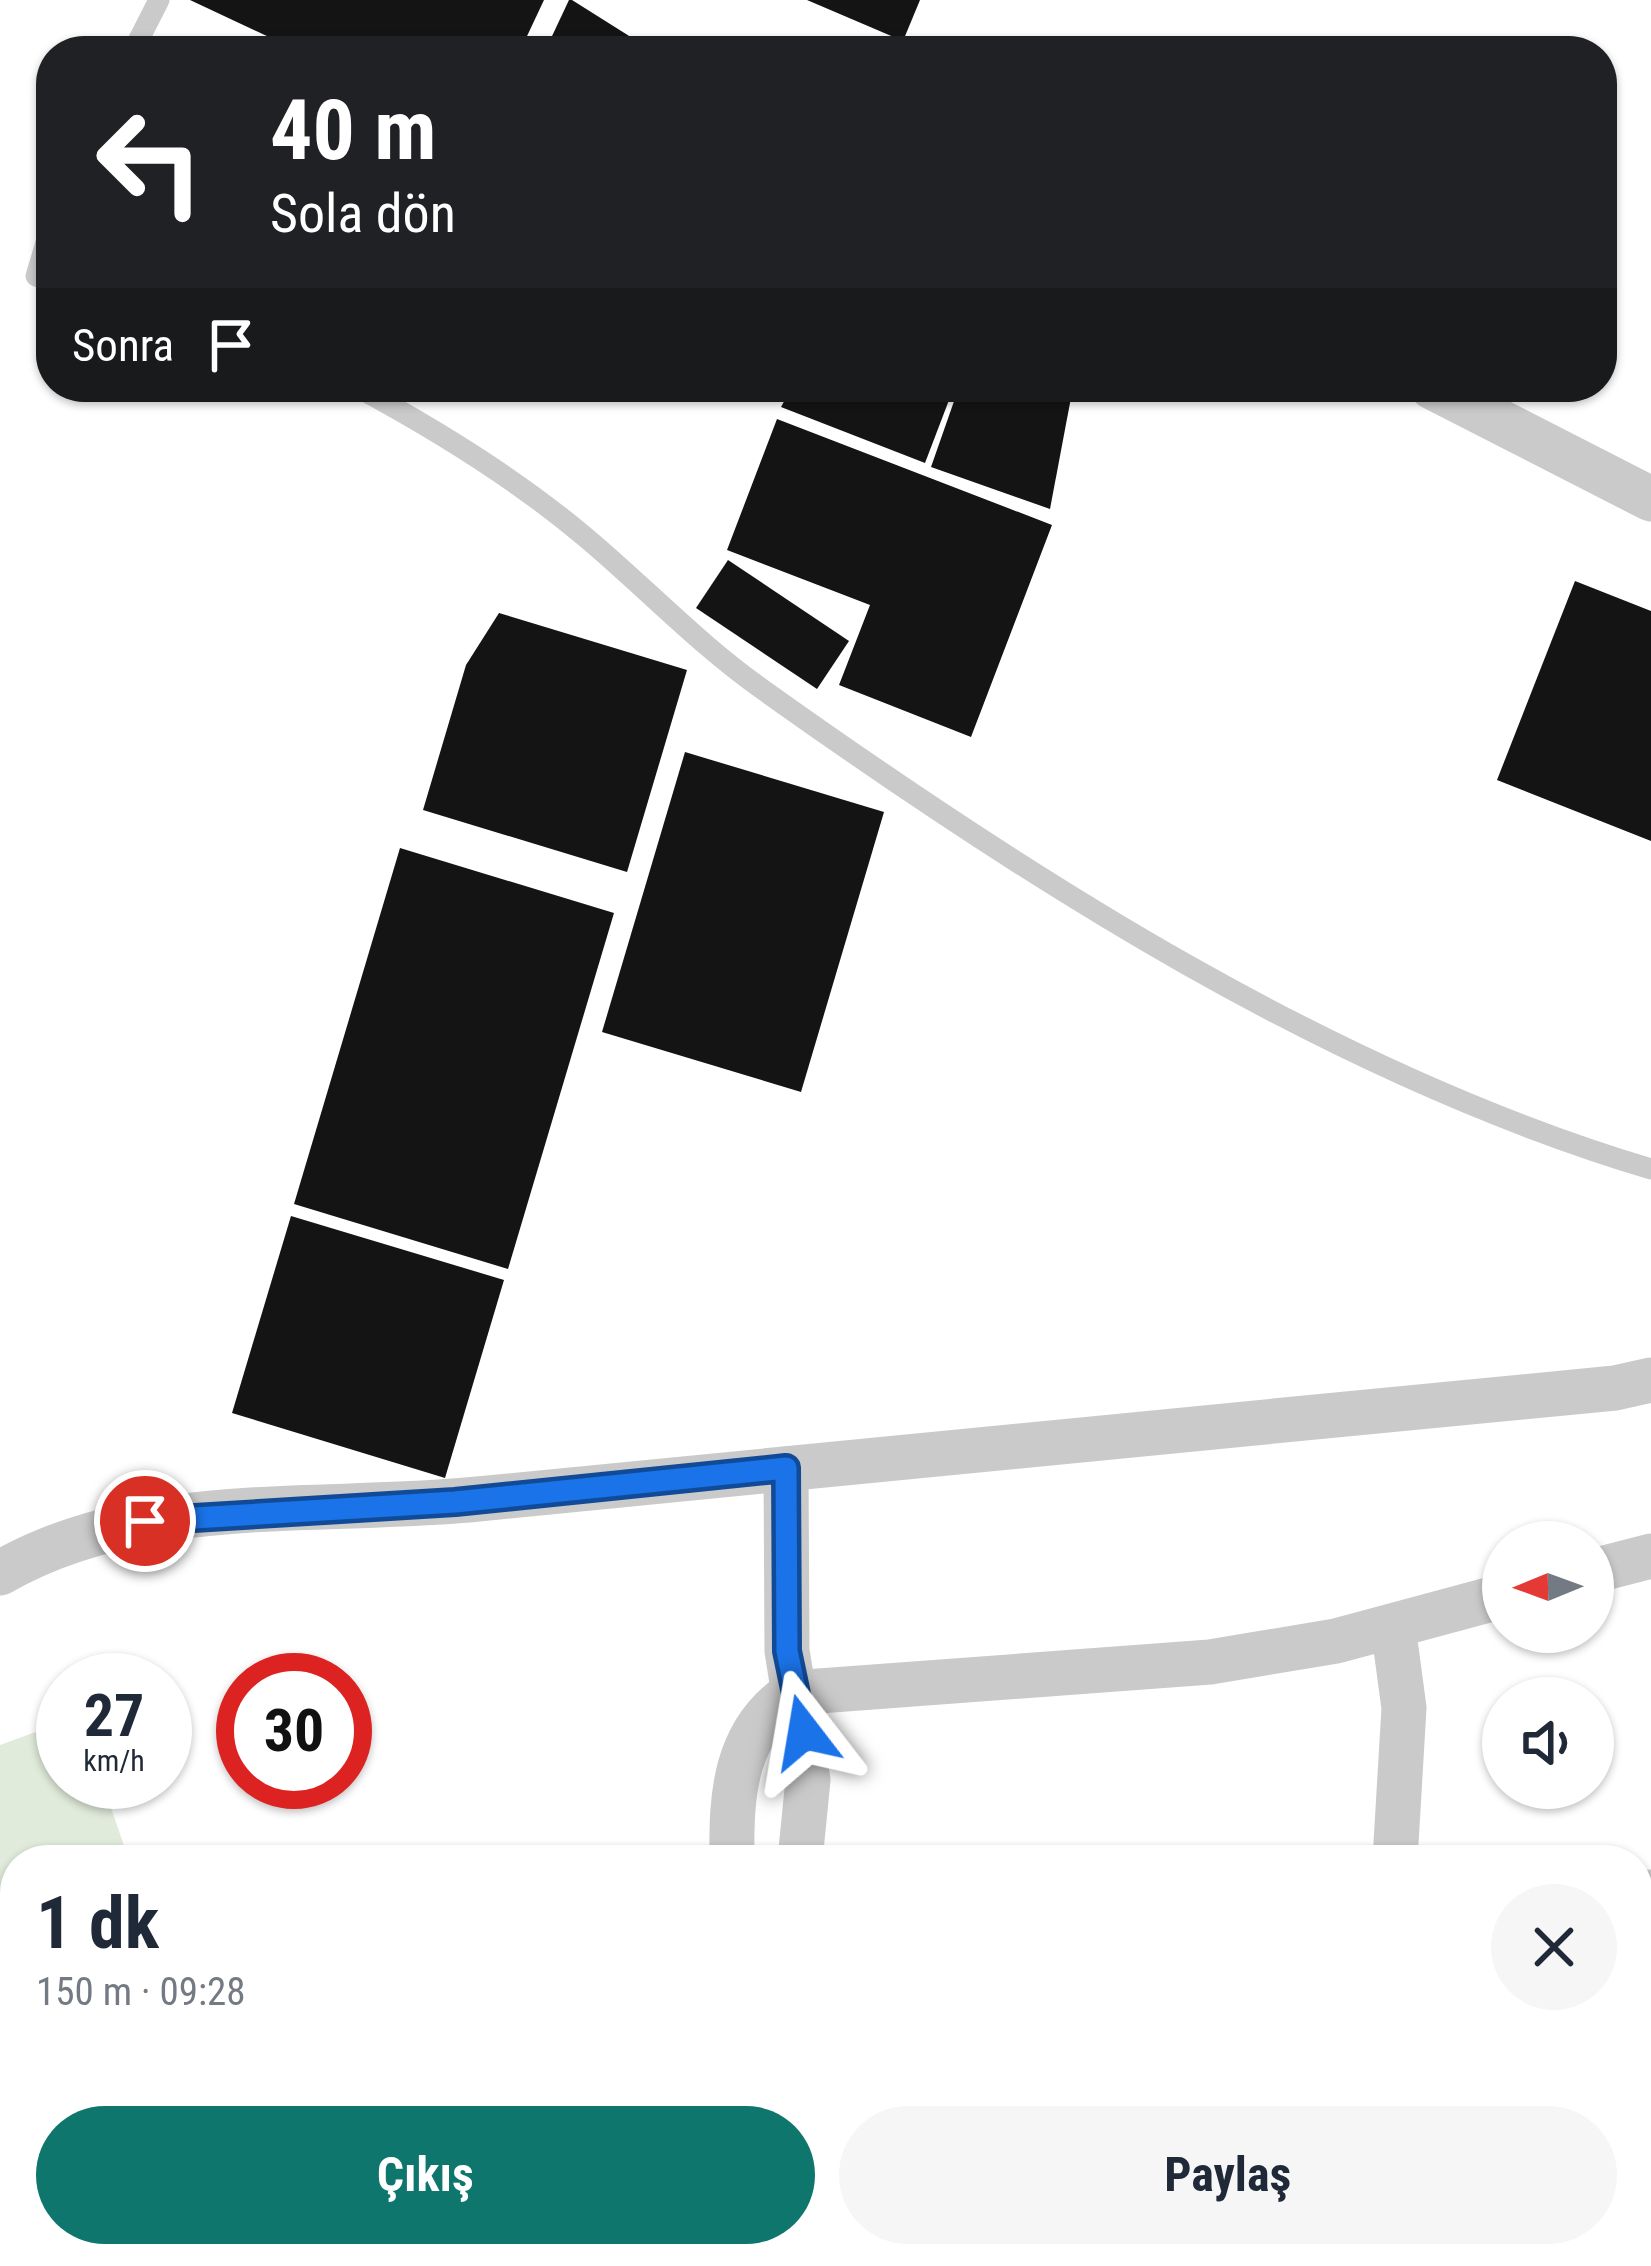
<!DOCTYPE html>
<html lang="tr">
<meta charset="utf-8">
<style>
body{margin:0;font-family:"Roboto Condensed",sans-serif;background:#f6f6f7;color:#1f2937;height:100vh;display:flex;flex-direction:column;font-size:45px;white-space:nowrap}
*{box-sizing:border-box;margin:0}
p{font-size:39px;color:#747a83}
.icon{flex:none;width:66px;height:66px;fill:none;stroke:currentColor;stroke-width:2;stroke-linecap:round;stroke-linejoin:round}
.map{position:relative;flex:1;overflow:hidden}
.panel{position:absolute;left:0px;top:1845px;width:1653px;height:423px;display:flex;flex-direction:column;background:#fff;border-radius:48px 48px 0 0;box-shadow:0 3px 9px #0004}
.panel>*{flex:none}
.guide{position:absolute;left:36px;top:36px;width:1581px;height:366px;border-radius:48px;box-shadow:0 3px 9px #0004;background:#202124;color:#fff;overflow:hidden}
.needle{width:78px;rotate:269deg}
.fabs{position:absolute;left:1482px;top:1521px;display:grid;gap:24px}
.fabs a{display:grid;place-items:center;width:132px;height:132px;border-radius:50%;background:#fff;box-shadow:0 3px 9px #0004;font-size:60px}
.speed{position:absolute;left:36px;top:1653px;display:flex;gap:24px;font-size:60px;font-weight:700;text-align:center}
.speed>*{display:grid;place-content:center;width:156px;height:156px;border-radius:50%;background:#fff;box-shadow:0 3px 9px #0004;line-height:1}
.speed small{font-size:30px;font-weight:400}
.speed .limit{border:18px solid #d22;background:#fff;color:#111}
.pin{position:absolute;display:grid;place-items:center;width:102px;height:102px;color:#fff;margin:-51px;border:6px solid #fff;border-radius:50%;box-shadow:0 3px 12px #0007}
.me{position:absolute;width:132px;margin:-66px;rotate:346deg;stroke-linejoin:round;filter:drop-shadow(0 0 9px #0008)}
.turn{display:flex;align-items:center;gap:42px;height:252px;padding:0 36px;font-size:54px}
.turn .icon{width:156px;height:156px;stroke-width:2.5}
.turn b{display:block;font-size:84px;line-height:102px}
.then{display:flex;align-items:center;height:114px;padding:0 36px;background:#0003;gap:24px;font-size:45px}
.round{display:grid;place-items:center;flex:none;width:126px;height:126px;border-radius:63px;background:#f6f6f7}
.overview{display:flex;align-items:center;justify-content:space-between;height:204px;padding:0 36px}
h1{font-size:72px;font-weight:700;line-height:90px}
.action{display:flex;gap:24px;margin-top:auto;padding:24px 36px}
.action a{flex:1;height:138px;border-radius:72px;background:#0f766e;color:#fff;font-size:48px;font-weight:700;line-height:138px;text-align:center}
.action a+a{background:#f6f6f7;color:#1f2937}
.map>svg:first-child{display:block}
</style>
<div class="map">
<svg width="1651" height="2266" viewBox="0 0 1651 2266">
<rect width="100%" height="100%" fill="#fff"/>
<path fill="#e0ebdb" d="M63 1722V1782H102L129 1860H15V1916L0 1921V1745Z"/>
<g fill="#141414">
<path d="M190 0H544L520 51H299Z"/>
<path d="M569 0H572L653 51H545Z"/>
<path d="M807 0H920L903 41Z"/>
<path d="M792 387H954L925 463 781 407Z"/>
<path d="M959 387H1073L1050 509 931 467Z"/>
<path d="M777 419 1052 525 971 737 839 685 870 605 727 550Z"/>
<path d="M728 560 849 641 817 689 696 608Z"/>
<path d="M1575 581 1651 611V841L1497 780Z"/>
<path d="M499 613 687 670 627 872 423 810 466 665Z"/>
<path d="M685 752 884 812 801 1092 602 1032Z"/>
<path d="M400 848 614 913 508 1269 294 1204Z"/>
<path d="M291 1216 504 1280 445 1478 232 1413Z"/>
</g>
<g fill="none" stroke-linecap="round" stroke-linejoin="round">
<g stroke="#cacaca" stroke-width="21">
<path d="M133 51 159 0"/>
<path d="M51 226 36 276 51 281"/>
<path d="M357 387C435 429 515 478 584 536 644 586 698 644 762 689 1031 881 1333 1074 1651 1169"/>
</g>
<g stroke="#cacaca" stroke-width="45">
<path d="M1432 387 1651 499"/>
<path d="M786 1469 787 1651 808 1780 800 1860"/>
<path d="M1593 1571 1651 1556"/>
<path d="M0 1573C141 1491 321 1515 478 1499 857 1461 1236 1425 1615 1388L1651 1380"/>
<path d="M1393 1626 1404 1708 1395 1860"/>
<path d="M732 1860C731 1795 734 1733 792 1693L1210 1662 1336 1641 1503 1596"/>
<path d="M1638 2013 1651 1892"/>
<path d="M899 2253 900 2266"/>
<path d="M448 2266 466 2253"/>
<path d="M735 2266 736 2253"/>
</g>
<g stroke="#cacaca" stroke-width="57">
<path d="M0 2016 15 2011"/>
<path d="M0 2062 15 2056"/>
</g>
<g stroke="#b7b7b7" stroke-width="63">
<path d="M1487 2253 1517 2266"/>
<path d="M1638 2253 1651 2259"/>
</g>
</g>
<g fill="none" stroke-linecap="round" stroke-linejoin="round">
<g stroke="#114b97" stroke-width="30">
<path id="route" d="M145 1521 455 1502 786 1468 787 1651 804 1732"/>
</g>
<use href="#route" stroke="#1a73e8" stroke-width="21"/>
</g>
</svg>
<div class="fabs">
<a><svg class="needle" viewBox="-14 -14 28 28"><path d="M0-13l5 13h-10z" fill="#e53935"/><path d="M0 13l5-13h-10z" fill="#747a83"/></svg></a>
<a><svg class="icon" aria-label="sound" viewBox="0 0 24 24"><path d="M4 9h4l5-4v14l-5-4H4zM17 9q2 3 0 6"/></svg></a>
</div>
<div class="speed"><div>27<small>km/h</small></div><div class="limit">30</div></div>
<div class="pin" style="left:145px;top:1521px;background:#d93025"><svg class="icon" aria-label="arrive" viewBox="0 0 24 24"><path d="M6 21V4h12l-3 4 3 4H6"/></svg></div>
<svg class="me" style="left:804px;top:1732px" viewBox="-20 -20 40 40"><path d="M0-17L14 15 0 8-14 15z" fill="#1a73e8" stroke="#fff" stroke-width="4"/></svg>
<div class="guide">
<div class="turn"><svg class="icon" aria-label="left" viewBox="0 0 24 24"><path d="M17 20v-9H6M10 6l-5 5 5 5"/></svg><div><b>40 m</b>Sola dön</div></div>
<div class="then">Sonra<svg class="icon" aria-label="arrive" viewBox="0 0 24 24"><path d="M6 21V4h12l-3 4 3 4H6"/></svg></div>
</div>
<section class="panel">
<div class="overview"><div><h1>1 dk</h1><p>150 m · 09:28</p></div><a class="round"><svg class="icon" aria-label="close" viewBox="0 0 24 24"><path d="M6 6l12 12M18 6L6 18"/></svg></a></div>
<div class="action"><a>Çıkış</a><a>Paylaş</a></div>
</section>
</div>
